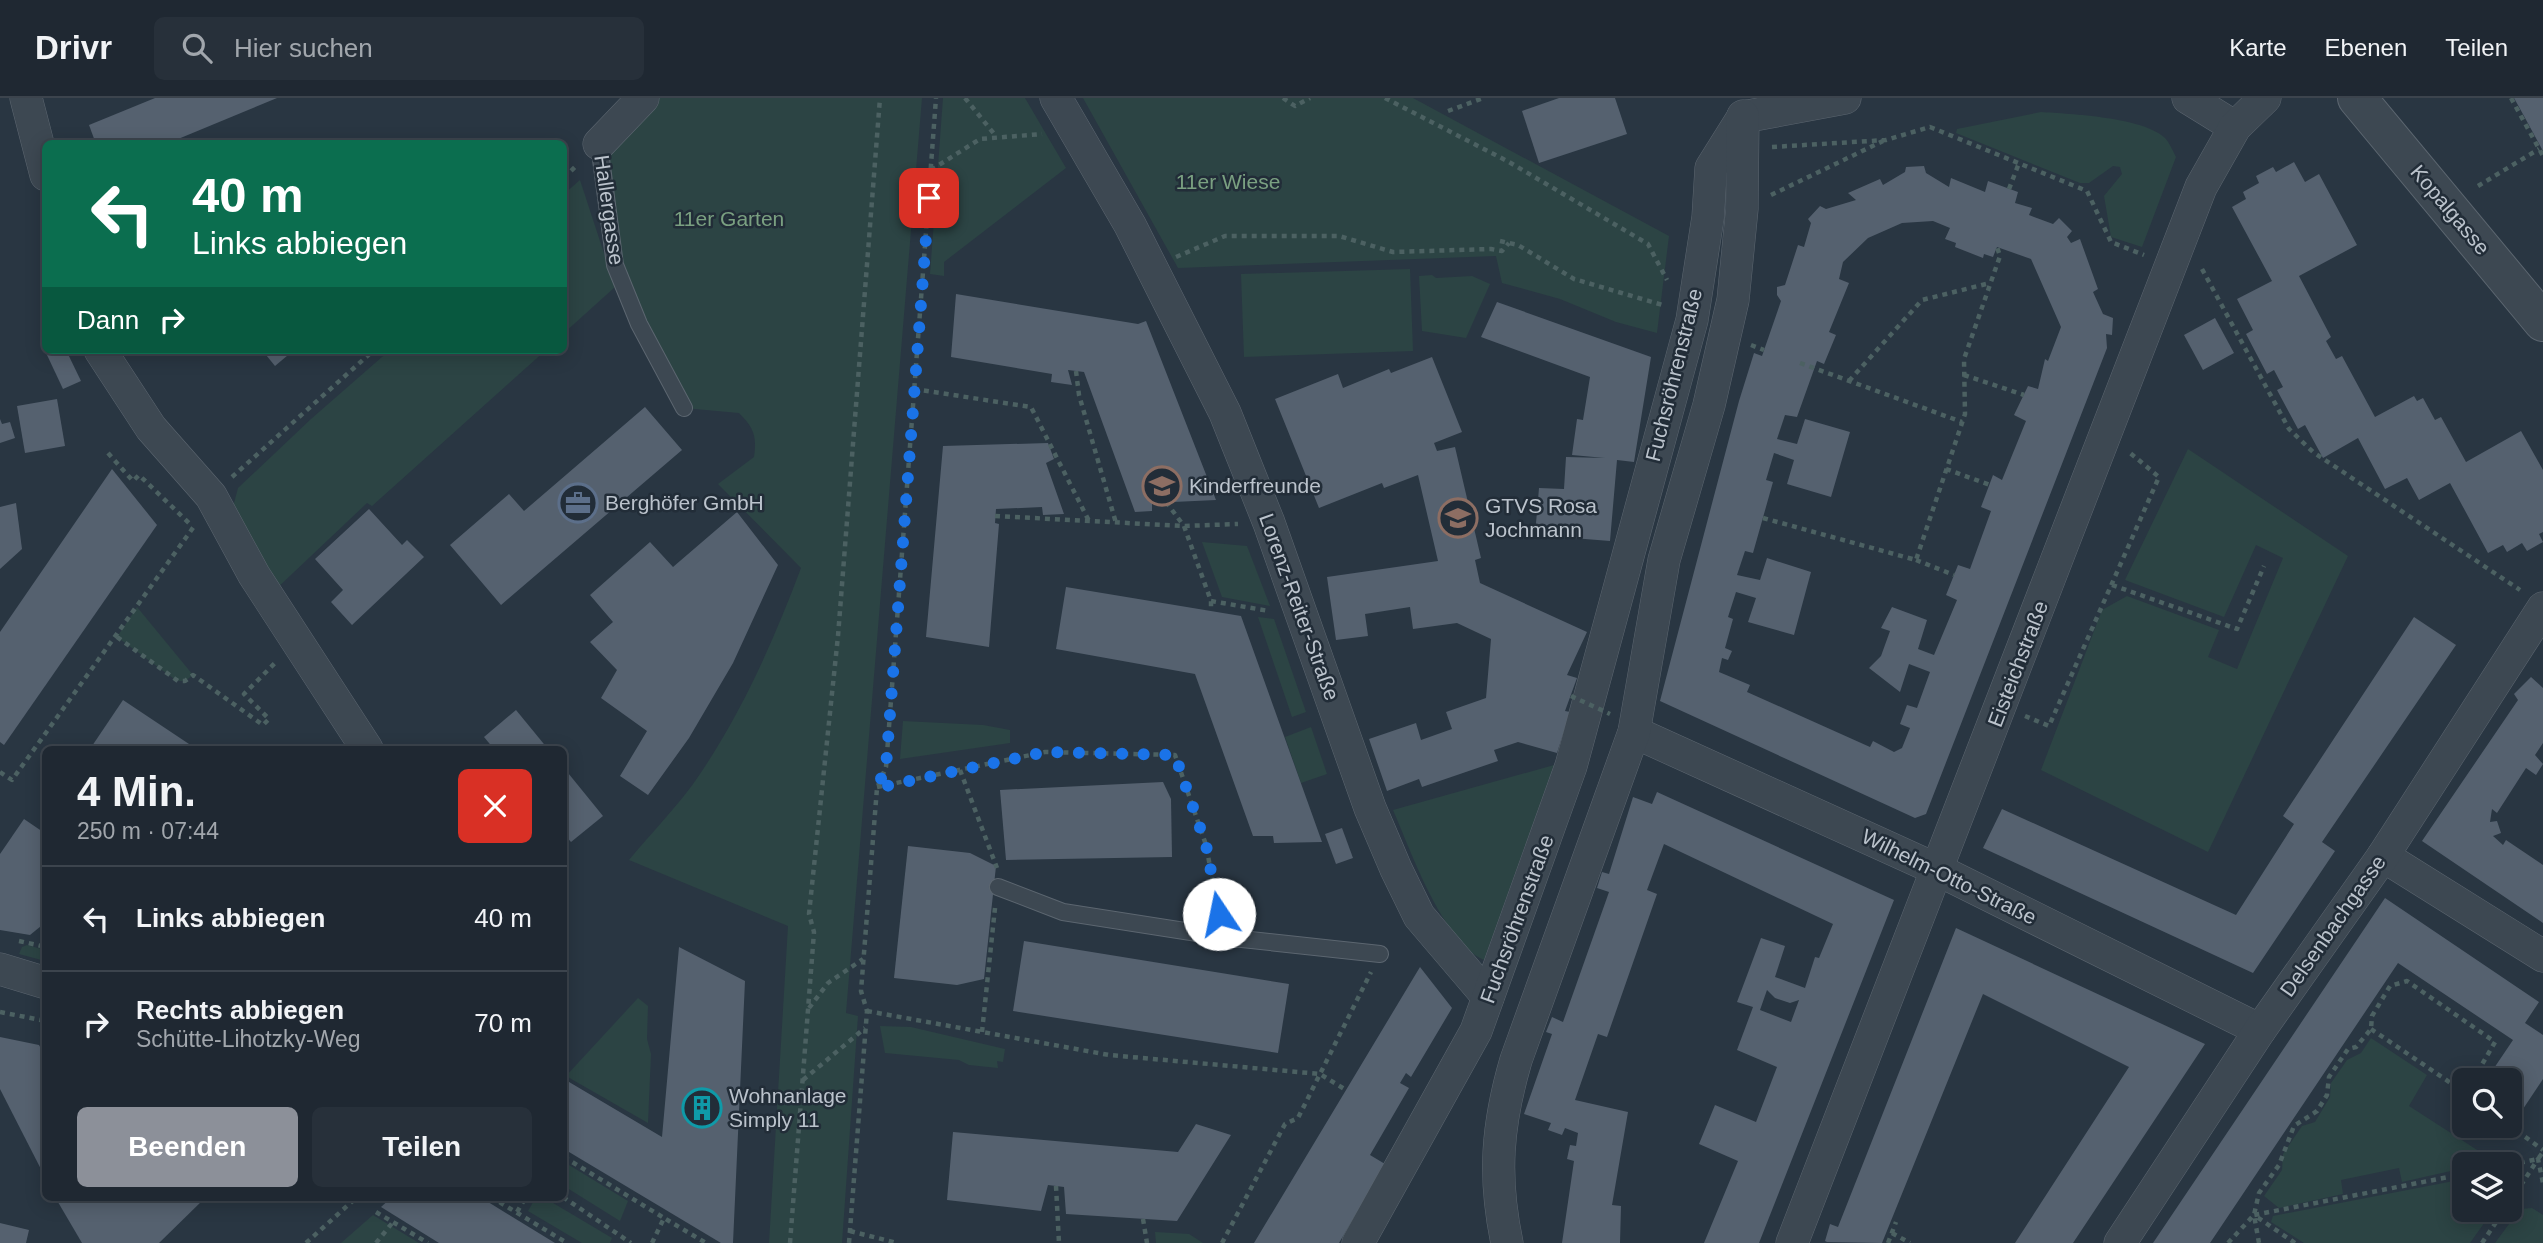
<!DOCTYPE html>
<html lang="de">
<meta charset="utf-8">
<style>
body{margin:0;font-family:Arial,sans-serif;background:#27303a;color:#f1f3f6;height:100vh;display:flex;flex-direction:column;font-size:26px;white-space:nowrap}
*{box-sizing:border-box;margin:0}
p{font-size:23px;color:#a1a6ac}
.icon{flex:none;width:38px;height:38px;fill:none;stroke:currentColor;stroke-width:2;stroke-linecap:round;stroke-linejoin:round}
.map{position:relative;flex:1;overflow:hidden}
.drawer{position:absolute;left:42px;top:648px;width:525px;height:455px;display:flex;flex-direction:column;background:#1f2832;border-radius:10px;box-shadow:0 4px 18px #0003,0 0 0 2px #3c444d}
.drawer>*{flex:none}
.banner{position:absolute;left:42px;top:42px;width:525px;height:214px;border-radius:10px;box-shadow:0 4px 18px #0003,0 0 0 2px #3c444d;background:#0b6e4f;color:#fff;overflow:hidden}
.tools{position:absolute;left:2452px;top:970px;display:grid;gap:14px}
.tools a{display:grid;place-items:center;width:70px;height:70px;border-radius:10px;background:#1f2832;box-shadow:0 4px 18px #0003,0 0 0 2px #3c444d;font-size:35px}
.pin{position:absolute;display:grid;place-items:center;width:60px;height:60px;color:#fff;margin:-30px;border-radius:14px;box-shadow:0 4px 10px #0006}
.me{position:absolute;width:77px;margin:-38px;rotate:349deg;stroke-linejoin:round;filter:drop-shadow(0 0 5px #0008)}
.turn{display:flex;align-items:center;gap:24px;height:147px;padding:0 35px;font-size:32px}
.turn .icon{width:91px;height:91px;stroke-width:2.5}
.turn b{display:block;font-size:49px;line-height:60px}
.then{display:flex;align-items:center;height:66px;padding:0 35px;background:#0003;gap:14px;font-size:26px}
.round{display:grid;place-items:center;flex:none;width:74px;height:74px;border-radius:10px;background:#27303a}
.headline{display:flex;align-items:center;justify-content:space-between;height:119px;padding:0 35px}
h1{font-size:42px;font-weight:700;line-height:52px}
.cta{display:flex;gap:14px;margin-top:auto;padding:14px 35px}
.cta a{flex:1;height:80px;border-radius:10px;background:#8c9099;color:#fff;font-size:28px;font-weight:700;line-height:80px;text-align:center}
.cta a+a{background:#27303a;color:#f1f3f6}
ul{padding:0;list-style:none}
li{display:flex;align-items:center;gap:21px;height:105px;padding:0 35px;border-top:2px solid #3c444d}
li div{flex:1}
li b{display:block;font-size:26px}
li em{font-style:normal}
header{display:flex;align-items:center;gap:42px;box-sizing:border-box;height:98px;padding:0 35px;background:#1f2832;border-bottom:2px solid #3c444d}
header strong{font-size:33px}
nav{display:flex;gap:38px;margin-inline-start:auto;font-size:24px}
.search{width:490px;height:63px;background:#27303a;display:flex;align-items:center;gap:18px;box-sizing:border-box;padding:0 24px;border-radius:10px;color:#a1a6ac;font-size:26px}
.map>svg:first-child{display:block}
</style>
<header>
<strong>Drivr</strong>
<div class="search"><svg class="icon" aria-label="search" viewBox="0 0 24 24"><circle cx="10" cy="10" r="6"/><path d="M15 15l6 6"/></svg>Hier suchen</div>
<nav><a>Karte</a><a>Ebenen</a><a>Teilen</a></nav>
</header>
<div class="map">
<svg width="2543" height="1145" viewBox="0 0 2543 1145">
<rect width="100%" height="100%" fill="#293642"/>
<g fill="#2c4444">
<path d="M643 0H922L846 915 858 918 842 1145H769L788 828 629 762C652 734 680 706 700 676 743 612 774 542 801 470L718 386 754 359C757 338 754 330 739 315L684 310 626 196 599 46Z"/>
<path d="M943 0H1025L1066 70 944 164V178L930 176Z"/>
<path d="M1083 0H1413L1669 138 1657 235 1616 224 1560 201 1502 185 1496 158 1178 170Z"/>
<path d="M2041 14C2070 16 2143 19 2165 40 2169 44 2173 53 2176 59L2142 149 2111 139 2104 98 2122 76 2120 69 2113 68 2089 85H2080L1956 35 1957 31Z"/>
<path d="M580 82 615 189 564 235V96Z"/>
<path d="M1410 171 1413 253 1244 259 1241 176Z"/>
<path d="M1432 177 1436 180 1472 178 1490 186 1466 240 1422 233 1419 178Z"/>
<path d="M390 252H546L372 408 367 405 274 493 233 409 238 390 311 321Z"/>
<path d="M2188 351 2348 458 2208 754 2041 672 2102 512 2127 498 2219 532 2208 559 2237 571 2283 460 2256 447 2224 519 2125 482Z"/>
<path d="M1202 444 1247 448 1270 508 1222 499Z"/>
<path d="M137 509 193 577 185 583H177L117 539Z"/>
<path d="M1258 519 1274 521 1306 614 1292 619Z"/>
<path d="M903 623 983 627 1010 632V645L900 661Z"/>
<path d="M1311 629 1327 676 1301 685 1285 639Z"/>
<path d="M1554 667 1484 862C1442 843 1411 753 1393 712Z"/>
<path d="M27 847 45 852V863L19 856 22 849Z"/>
<path d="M638 900 648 908 647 941 651 956 648 1025 566 978Z"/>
<path d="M880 928 911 929 1005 951 1003 964 997 963 998 970 969 967 959 962 885 955Z"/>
<path d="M2371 940 2427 977 2409 1008 2488 1059 2490 1065 2464 1066V1070L2402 1084 2399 1070 2341 1082 2343 1096 2279 1110 2264 1098 2282 1072 2283 1056 2302 1028 2315 1024 2330 999 2331 985 2347 962 2361 955Z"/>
<path d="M564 1064 628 1103 620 1123 564 1088Z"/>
<path d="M2464 1081V1111H2494L2470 1145H2304L2271 1124 2273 1118Z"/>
<path d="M536 1099H543L612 1140 610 1145H582L528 1113Z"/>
<path d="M2532 1110 2543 1117V1145H2495L2520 1111Z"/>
<path d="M373 1117 419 1145H341Z"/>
<path d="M1155 1134 1189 1136 1203 1145H1156Z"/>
</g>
<g fill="#55616f" fill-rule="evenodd">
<path d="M155 0H277L166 46H96L89 27Z"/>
<path d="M1559 0H1615L1627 36 1539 65 1522 13Z"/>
<path d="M2514 0H2543V53L2524 18Z"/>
<path d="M2294 64 2305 84 2319 76 2357 147 2299 178 2331 239 2326 243 2336 261 2342 258 2375 319 2414 298 2417 303 2423 300 2435 322 2441 319 2466 364 2521 333 2543 372V434L2539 436 2543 444 2527 453 2522 445 2507 454 2503 447 2488 455 2450 385 2419 402 2407 380 2385 391 2358 340 2323 360 2305 327 2298 331 2277 292 2283 289 2274 272 2267 276 2246 236 2253 232 2237 201 2272 183 2232 109 2246 101 2243 94 2259 85 2256 78 2273 69 2276 74Z"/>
<path d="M1924 68 1926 75 1949 89 1951 80 1985 94 1988 83 2018 94 2015 105 2032 110 2029 117 2053 126 2059 120 2072 133 2067 139 2071 145 2080 141 2098 191 2093 194 2103 216 2113 220 2112 237 2106 236 2107 250 1926 716 1915 720 1660 603 1739 303 1754 255 1762 258 1781 203 1777 197V189L1785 187 1798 147 1804 149 1811 125 1808 121 1820 108 1826 111 1856 102 1848 95 1880 81 1883 87 1905 74 1906 69ZM1933 123 1950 130 1945 141 1956 145 1955 149 1983 160 1984 156 1993 159 1997 149 2031 161 2061 229 2048 263 2045 261 2038 291 2028 288 2014 317 2026 323 2002 382 1993 377 1981 409 1991 413 1970 471 1958 467 1946 497 1957 502 1934 557 1918 551 1927 522 1892 509 1881 530 1890 533 1881 558 1869 570 1900 594 1909 566 1930 574 1917 610 1907 607 1900 626 1910 630 1902 650 1894 654 1873 643 1870 649 1747 594 1750 587 1719 574 1722 560 1728 562 1732 553 1725 550 1733 521 1728 519 1736 494 1756 500 1748 524 1794 537 1811 474 1767 460 1760 482 1737 477 1745 453 1753 455 1773 384 1766 382 1774 355 1794 362 1787 386 1831 399 1850 334 1805 321 1797 346 1777 341 1785 317 1797 319 1817 263 1824 266 1836 237 1829 234 1849 185 1839 181 1843 164 1868 140 1902 125Z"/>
<path d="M956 196 1138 226 1146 223 1216 402 1152 405V413L1135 414 1084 274 1068 272 1072 287 1051 284 1052 276 951 259Z"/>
<path d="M1497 204 1651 259 1634 364 1617 362 1610 443 1535 437 1539 390 1564 391 1566 359 1605 360 1572 357 1577 321 1583 322 1590 279 1481 239Z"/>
<path d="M2215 220 2234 255 2203 272 2184 237Z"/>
<path d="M58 252H66L81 283 63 291 47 257Z"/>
<path d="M262 252H294L275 268Z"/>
<path d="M1432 259 1462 334 1434 345 1437 353 1455 349 1481 460 1475 462 1480 485 1587 534 1567 577 1577 580 1565 613 1570 614 1557 655 1518 644 1494 652 1498 663 1422 689 1419 681 1387 693 1369 641 1416 625 1421 642 1452 631 1446 614 1486 600 1491 541 1457 525 1413 531 1410 509 1365 516 1368 538 1336 542 1327 479 1438 463 1418 377 1384 390 1382 385 1319 410 1275 301 1338 276 1343 290 1389 271 1391 275Z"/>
<path d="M57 301 65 348 25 355 17 308Z"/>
<path d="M645 309 682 352 501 507 450 447 509 396 524 413Z"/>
<path d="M0 321 2 326 10 324 15 340 0 345Z"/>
<path d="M1048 345 1054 361 1046 365 1064 416 1043 417 1042 409 996 411 995 425 999 426 989 549 926 539 943 348Z"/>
<path d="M112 371 157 427 4 647 0 644V534Z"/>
<path d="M16 405 22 451 0 471V409Z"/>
<path d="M369 411 402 447 407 442 424 459 352 527 331 504 343 492 315 461Z"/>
<path d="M737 414 778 467 733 565 689 640 648 697 620 678 647 633 601 600 617 572 590 544 613 524 590 497 650 444 673 469Z"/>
<path d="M1066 489 1241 518 1322 744 1274 745 1273 738H1253L1195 576 1056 551Z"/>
<path d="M2414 519 2456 547 2322 744 2335 753 2253 875 1983 750 2002 711 2236 817 2294 726 2283 718Z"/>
<path d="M2531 579 2543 590V645L2535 657 2543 666 2536 677 2526 670 2497 715 2492 711 2490 724 2497 723 2501 735 2493 738 2503 747 2506 742 2543 767V825L2422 743 2518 602 2514 596Z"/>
<path d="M123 602 192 648 190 651H90Z"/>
<path d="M516 612 548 651H494L484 639Z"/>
<path d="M564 670 603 718 571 744 564 736Z"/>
<path d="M1163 684 1171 701 1172 759 1006 762 1000 692Z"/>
<path d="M1657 694 1894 802 1759 1145H1704L1738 1063 1699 1046 1715 1007 1756 1024 1777 969 1737 952 1753 909 1737 904 1761 840 1785 848 1775 879 1805 890 1815 859 1819 860 1833 826 1664 746 1647 792 1657 796 1607 939 1598 936 1575 1002 1628 1014 1612 1107 1621 1108 1620 1145H1562L1574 1063 1567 1061 1570 1047 1576 1048 1578 1035 1565 1030 1562 1037 1548 1032 1551 1025 1524 1016 1552 936 1546 934 1552 919 1563 924 1609 794 1597 790 1602 774 1609 776 1633 699 1652 706ZM1767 892 1775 900 1790 905 1799 902 1791 924 1760 912Z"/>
<path d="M24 721 46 736V824L30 837 0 832V756Z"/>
<path d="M1342 730 1353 760 1336 766 1325 736Z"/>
<path d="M908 748 970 755 996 768 984 881 957 887 894 880Z"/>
<path d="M2385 800 2539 904 2525 925 2543 937V981L2515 1023 2510 1019V982H2486L2513 942 2398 865 2210 1145H2153Z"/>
<path d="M1956 830 2205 946 2073 1145H2015L2129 969 1983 896 1882 1145 1827 1144 1825 1143 1830 1126 1838 1129Z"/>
<path d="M1024 843 1289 886 1278 955 1013 913Z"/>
<path d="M679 849 745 883 733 1145H721L564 1051V981L662 1039Z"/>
<path d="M1420 869 1452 910 1411 979 1406 975 1400 985 1409 990 1370 1057 1385 1066 1339 1145H1254Z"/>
<path d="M0 939 39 947 46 960V1081L0 991Z"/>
<path d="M1196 1026 1231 1037 1177 1123 1066 1116 1064 1089 1048 1087 1041 1113 947 1102 953 1034 1178 1054Z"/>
<path d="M55 1099H206L159 1145H82Z"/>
<path d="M392 1099H480L555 1145H439L381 1109Z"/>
<path d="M0 1125 29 1132 26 1145H0Z"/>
</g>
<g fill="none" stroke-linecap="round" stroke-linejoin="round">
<g stroke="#5c6670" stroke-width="18">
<g id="service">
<path d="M599 46 615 167 639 226 684 310"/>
<path d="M998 789 1063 814 1223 839 1380 856"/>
</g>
</g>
<g stroke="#5c6670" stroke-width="33">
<g id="minor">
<path d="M26 0 46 77"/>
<path d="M1056 0 1130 127 1225 315 1269 425 1370 710 1396 771 1419 818 1488 899"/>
<path d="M2188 0 2235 29"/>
<path d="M1743 19 1845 0"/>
<path d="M599 46 643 0"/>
<path d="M100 252 151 330 211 398 254 477 367 651"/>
<path d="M1634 634 1938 772 2260 932"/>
<path d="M2383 758 2543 858"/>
<path d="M0 871 46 885"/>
<path d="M1358 1145 1476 933 1571 668 1692 222 1708 119 1711 70 1743 19"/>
<path d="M1507 1145C1493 1078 1497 1027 1516 962L1634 634 1664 462 1709 307 1733 202 1742 111 1743 18"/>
<path d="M1792 1145 2201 89 2235 29 2265 0"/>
<path d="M2120 1145 2260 932 2383 758 2543 510"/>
</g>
</g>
<g stroke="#5c6670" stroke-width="40">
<path id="tertiary" d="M2357 0 2543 224"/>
</g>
<g stroke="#4c6162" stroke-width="4.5" stroke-dasharray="5 5" stroke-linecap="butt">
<path d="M965 0 995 37"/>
<path d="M1283 0 1295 8 1310 0"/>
<path d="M1385 0 1509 64 1648 146 1667 182"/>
<path d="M2511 0 2543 58"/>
<path d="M1448 13 1483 0"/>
<path d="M1772 49 1886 42 1930 29 2087 93 2111 144 2144 157"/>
<path d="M931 72 980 41 1042 36"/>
<path d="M564 80 578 66"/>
<path d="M2478 88 2539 51"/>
<path d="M2009 91 2019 65"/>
<path d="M1771 97 1883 43"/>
<path d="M1500 143 1518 147 1574 181 1666 208"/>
<path d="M1176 159 1225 138H1339L1393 154 1491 151 1502 153 1509 145"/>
<path d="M2202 171 2289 331 2313 354 2520 492"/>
<path d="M1751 247 1764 252"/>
<path d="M1800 265 1962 324"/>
<path d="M1076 273 1079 297 1116 425"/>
<path d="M1964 277 2024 297"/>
<path d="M1849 283 1922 202 1990 185"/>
<path d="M914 291 1031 309 1089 423"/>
<path d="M108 355 133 383 139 377 190 426"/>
<path d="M1946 371 1990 387"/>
<path d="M232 379 374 252"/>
<path d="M1166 404 1184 428 1211 503V513"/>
<path d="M995 418 1184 428 1238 426"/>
<path d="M1763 420 1916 462 1965 316 1964 261 2000 158 1997 149"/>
<path d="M1916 462 1954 477"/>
<path d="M2112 487 2237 531 2264 468"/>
<path d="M1211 503 1269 513"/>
<path d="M117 539 178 583H185L193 577 263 627 269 621 244 596 277 563"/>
<path d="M2025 618 2049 628 2159 379 2129 354"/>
<path d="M960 672 997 770"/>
<path d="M0 674 12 682 195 427"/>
<path d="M877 689 1045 654 1175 657 1206 747 1219 817"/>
<path d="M19 843 46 849"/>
<path d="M809 910 828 885 863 861"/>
<path d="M867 913 1109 957 1320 976 1346 992"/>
<path d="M0 914 46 923"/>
<path d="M2371 931 2464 994"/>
<path d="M982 934 995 810"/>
<path d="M803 982 865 930"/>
<path d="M2509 1027 2543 1052"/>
<path d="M564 1059 664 1120"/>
<path d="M2510 1067 2538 1061 2543 1054"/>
<path d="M1056 1088 1059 1145"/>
<path d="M491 1099 567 1145"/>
<path d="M563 1099 631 1145"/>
<path d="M2510 1104 2538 1061 2543 1085"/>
<path d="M376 1114 428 1145"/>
<path d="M517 1114 526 1099"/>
<path d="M1143 1121 1147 1145"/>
<path d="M850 1133 897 1145"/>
<path d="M1892 1135 1910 1145"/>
<path d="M306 1145 357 1099"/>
<path d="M376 1145 393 1124"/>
<path d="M652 1145 664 1120 706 1145"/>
<path d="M790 1145 814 834 809 816 838 538 880 0"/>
<path d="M849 1145 867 913 861 893 877 690 886 669 936 0"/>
<path d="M1222 1145 1285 1026 1298 1020 1371 874"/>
<path d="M1888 1145 1896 1124"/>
<path d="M2228 1145 2253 1118"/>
<path d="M2259 1145 2254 1117 2259 1095 2279 1067 2294 1028 2317 1013 2327 997 2329 979 2348 951 2356 949 2371 931 2372 918 2390 888 2407 883 2495 944 2473 982"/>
<path d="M2295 1145 2254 1117 2464 1076"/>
<path d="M2482 1145 2505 1111"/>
</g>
<use href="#service" stroke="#3d4852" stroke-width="16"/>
<use href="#minor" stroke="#3d4852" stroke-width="32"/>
<use href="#tertiary" stroke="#3d4852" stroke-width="38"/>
<path stroke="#4c6162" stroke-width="4.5" stroke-dasharray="5 5" stroke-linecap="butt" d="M1571 598 1610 616"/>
</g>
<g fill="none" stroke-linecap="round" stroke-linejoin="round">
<path stroke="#1a73e8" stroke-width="12" stroke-dasharray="0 21.6" d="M929 100 886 669 877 690 1045 654 1175 657 1206 747 1219 816"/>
</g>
<defs>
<g id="school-ring" transform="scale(2.0125)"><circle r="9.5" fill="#222d38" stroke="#8d6e63" stroke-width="1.5"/><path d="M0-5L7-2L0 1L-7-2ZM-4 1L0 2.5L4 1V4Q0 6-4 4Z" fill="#8d6e63"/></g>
<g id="office-ring" transform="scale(2.0125)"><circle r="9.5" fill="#222d38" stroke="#5c6f8a" stroke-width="1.5"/><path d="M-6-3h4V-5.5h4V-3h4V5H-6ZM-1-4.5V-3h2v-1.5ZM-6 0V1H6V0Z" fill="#5c6f8a"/></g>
<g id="building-ring" transform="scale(2.0125)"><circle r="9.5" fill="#222d38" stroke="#0f9aa8" stroke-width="1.5"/><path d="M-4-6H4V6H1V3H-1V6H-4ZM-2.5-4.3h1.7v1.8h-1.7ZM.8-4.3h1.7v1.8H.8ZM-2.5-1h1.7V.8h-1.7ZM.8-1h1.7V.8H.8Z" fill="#0f9aa8"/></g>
</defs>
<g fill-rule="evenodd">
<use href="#school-ring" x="1162" y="388"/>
<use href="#office-ring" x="578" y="405"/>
<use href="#school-ring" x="1458" y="420"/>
<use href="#building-ring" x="702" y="1010"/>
</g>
<g text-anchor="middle" stroke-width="5" stroke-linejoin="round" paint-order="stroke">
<g font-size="21" fill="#7aa081" stroke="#222d38">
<text x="1228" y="91">11er Wiese</text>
<text x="729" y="128">11er Garten</text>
</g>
<g font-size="21" fill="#bbc3cc" stroke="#222d38">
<text transform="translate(609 112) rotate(82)" y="7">Hallergasse</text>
<text transform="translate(2450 112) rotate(50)" y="7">Kopalgasse</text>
<text transform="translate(1674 277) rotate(-76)" y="7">Fuchsröhrenstraße</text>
<text transform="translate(1299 509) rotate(70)" y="7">Lorenz-Reiter-Straße</text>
<text transform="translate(2018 566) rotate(-69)" y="7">Eisteichstraße</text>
<text transform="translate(1949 779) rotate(26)" y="7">Wilhelm-Otto-Straße</text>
<text transform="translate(1517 821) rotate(-70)" y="7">Fuchsröhrenstraße</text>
<text transform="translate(2333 828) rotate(-55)" y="7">Delsenbachgasse</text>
</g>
<g font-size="21" fill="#bbc3cc" stroke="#222d38" text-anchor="start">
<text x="1189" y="395">Kinderfreunde</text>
<text x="605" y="412">Berghöfer GmbH</text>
<text x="1485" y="415">GTVS Rosa<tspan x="1485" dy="24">Jochmann</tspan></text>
<text x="729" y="1005">Wohnanlage<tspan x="729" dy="24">Simply 11</tspan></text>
</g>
</g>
</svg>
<div class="tools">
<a><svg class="icon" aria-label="search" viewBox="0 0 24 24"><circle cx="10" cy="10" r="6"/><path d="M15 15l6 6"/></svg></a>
<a><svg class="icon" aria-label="layers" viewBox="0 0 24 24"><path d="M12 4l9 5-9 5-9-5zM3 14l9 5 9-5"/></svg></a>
</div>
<div class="pin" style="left:929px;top:100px;background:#d93025"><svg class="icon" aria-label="arrive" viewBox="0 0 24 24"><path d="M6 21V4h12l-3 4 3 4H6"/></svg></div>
<svg class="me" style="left:1219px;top:816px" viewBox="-20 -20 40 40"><circle r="19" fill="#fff"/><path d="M0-13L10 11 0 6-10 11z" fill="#1a73e8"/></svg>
<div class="banner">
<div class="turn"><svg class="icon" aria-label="left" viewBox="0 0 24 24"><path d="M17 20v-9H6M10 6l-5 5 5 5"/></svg><div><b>40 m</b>Links abbiegen</div></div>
<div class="then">Dann<svg class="icon" aria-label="right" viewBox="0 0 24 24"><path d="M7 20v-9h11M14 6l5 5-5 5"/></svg></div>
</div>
<section class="drawer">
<div class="headline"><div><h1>4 Min.</h1><p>250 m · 07:44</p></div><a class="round" style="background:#d93025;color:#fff"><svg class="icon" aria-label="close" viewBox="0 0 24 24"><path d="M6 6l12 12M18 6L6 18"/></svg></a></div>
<ul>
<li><svg class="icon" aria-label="left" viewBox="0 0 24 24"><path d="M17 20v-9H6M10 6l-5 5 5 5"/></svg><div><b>Links abbiegen</b></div><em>40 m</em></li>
<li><svg class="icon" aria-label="right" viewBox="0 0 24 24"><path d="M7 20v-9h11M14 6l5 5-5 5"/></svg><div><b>Rechts abbiegen</b><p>Schütte-Lihotzky-Weg</p></div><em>70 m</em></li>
</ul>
<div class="cta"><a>Beenden</a><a>Teilen</a></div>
</section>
</div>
